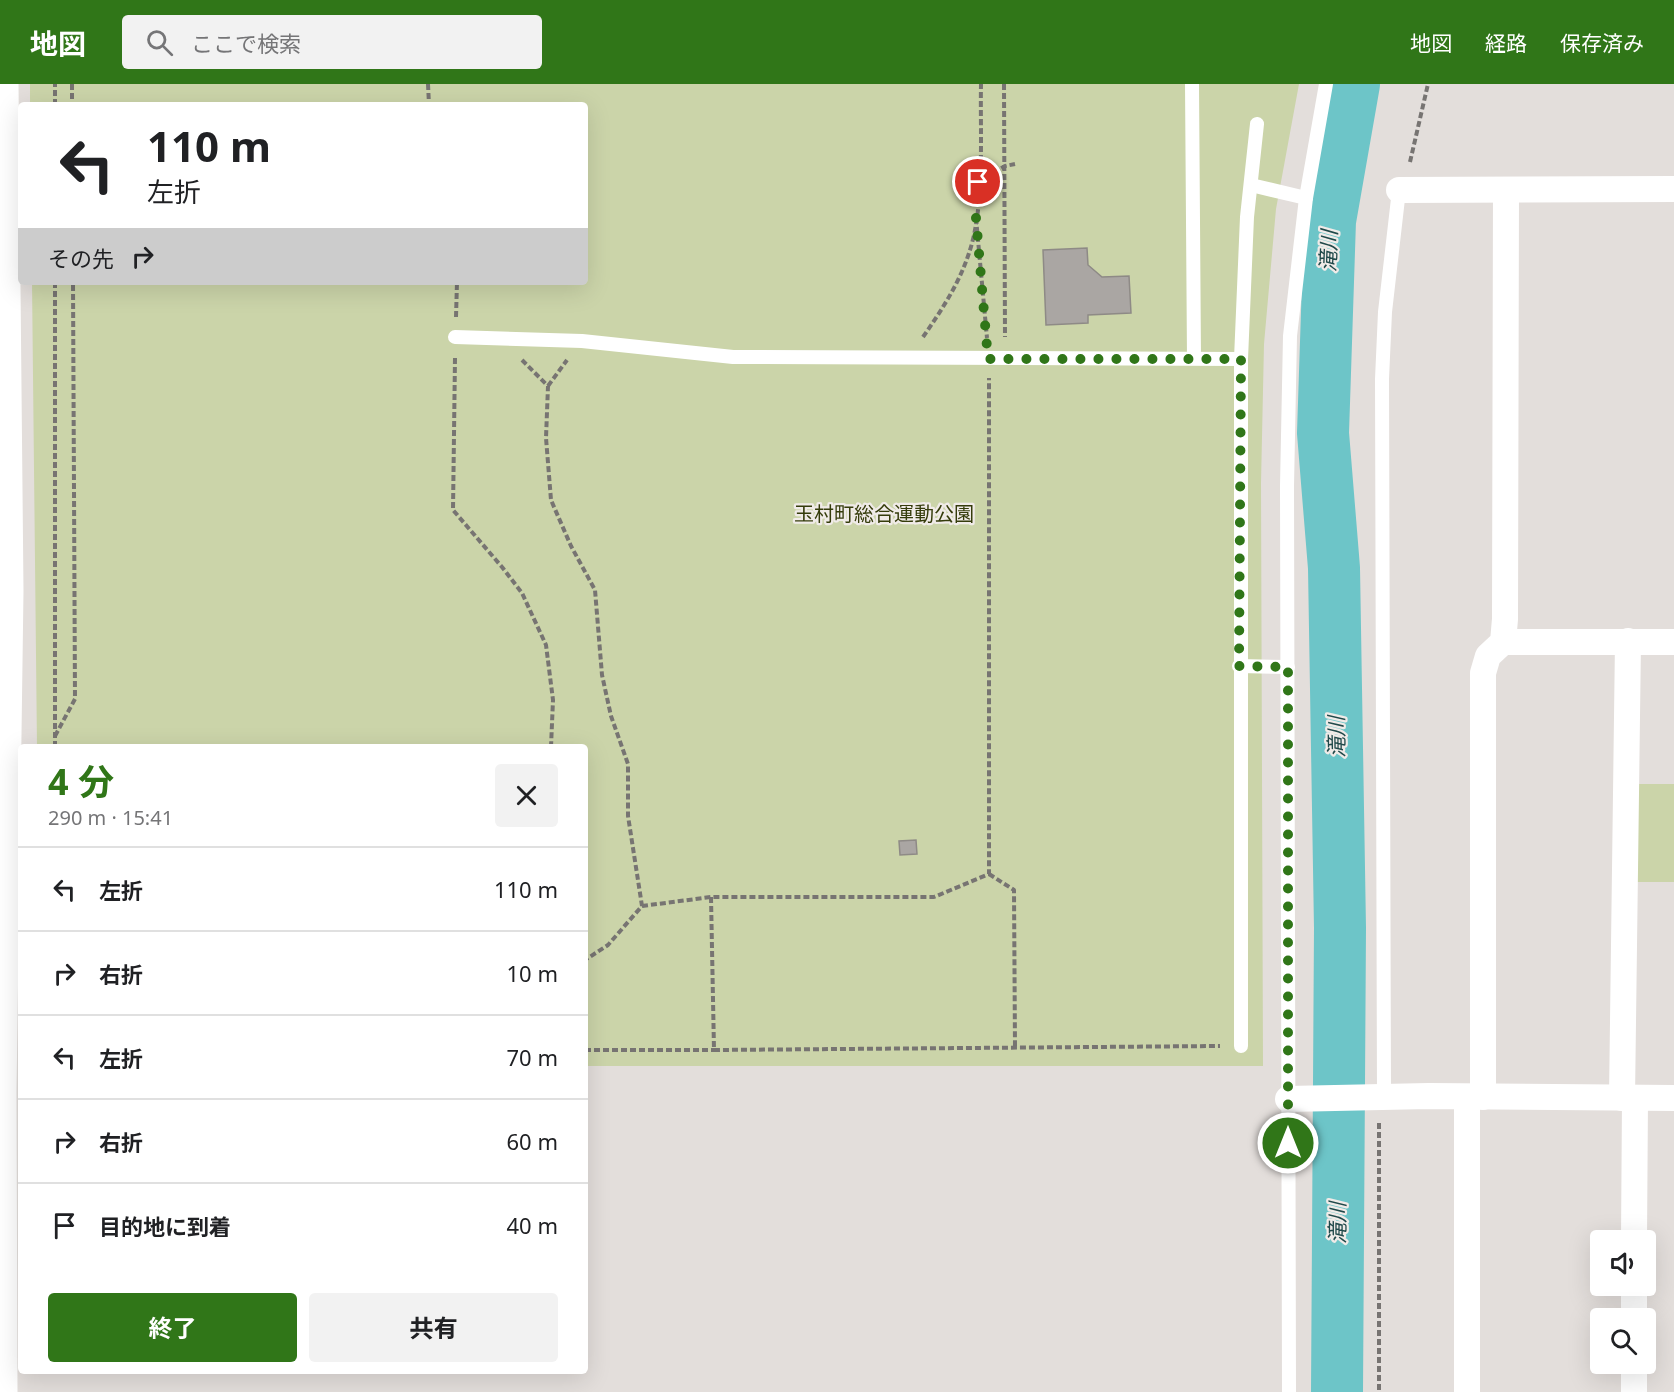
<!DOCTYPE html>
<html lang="ja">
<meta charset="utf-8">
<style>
body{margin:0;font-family:"Noto Sans","Noto Sans JP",sans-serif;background:#f2f2f2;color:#202124;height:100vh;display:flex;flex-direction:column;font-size:22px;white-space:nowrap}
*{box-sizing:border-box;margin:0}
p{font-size:20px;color:#757577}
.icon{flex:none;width:33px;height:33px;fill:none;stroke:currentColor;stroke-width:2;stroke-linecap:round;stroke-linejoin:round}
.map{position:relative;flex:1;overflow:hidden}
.side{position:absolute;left:18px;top:660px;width:570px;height:630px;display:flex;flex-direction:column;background:#fff;border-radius:6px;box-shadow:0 6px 24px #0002}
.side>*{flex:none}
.banner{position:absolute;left:18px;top:18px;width:570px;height:183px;border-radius:6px;box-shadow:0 6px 24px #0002;background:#fff;color:#202124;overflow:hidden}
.controls{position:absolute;left:1590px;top:1146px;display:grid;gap:12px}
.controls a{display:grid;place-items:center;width:66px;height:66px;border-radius:6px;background:#fff;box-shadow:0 6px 24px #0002;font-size:30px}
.pin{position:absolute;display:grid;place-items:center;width:51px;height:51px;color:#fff;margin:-26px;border:3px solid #fff;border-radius:50%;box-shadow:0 2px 6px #0007}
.me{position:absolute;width:66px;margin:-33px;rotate:0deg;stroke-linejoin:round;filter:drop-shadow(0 0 4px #0008)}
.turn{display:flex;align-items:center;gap:21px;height:126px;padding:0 30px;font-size:27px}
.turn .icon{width:78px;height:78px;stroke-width:2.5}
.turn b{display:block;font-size:42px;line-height:51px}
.then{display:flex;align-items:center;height:57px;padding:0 30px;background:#0003;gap:12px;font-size:22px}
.round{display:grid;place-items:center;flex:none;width:63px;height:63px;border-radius:6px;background:#f2f2f2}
.headline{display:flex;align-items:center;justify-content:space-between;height:102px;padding:0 30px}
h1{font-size:36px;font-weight:700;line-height:45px;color:#307618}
.action{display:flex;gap:12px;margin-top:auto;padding:12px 30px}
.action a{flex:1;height:69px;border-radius:6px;background:#307618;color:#fff;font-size:24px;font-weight:700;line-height:69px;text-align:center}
.action a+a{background:#f2f2f2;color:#202124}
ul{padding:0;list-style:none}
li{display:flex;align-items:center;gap:18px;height:84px;padding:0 30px;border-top:2px solid #e0e0e0}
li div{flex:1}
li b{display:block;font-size:22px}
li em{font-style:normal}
header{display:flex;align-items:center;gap:36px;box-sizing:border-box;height:84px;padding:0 30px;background:#307618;color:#fff}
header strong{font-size:28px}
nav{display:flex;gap:33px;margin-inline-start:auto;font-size:21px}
.search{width:420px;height:54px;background:#f2f2f2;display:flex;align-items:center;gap:15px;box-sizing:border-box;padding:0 21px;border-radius:6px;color:#757577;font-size:22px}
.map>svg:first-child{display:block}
</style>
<header>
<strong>地図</strong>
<div class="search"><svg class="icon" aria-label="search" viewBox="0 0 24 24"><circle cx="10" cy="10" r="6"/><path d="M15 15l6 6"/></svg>ここで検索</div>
<nav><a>地図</a><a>経路</a><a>保存済み</a></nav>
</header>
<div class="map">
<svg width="1674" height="1308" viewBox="0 0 1674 1308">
<rect width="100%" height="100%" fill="#e3dedb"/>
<g fill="#cbd4a9">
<path d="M30 0H1299L1276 125 1264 260 1261 399 1263 982H585V663H37L32 198H585V21H30Z"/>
<path d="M1637 700H1674V798H1636Z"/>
</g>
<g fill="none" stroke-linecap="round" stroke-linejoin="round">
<path stroke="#6dc5c8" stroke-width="52" d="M1337 1308 1340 844 1334 484 1323 349 1330 137 1354 0"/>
</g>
<g fill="#aaa6a3" stroke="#8e8a86" stroke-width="1.5">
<path d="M1087 164 1088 181 1102 193 1129 192 1131 229 1088 231V239L1046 241 1043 166Z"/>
<path d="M916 756 917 770 900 771 899 757Z"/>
</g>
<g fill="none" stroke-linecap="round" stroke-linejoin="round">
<g stroke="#777472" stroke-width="4" stroke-dasharray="6 3" stroke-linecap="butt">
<path d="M72 0V21"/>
<path d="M428 0 429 21"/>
<path d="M1004 0 1005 253"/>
<path d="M55 21V0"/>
<path d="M1410 78 1428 0"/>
<path d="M978 98 1005 82 1015 80"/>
<path d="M976 134 987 254"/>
<path d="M55 198V663"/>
<path d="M456 233 457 198"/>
<path d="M923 253C941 227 959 200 969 169 985 123 980 50 981 0"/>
<path d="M455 274 453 426 502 483 522 509 546 561 553 616 551 663"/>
<path d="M522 276 548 302 546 354 551 416 571 462 595 506 602 591 611 632 628 680V732L642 822 608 861 585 876"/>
<path d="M548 302 567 276"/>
<path d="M55 652 75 615 73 198"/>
<path d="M989 790 1014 806 1015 963"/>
<path d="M711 813 714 966 1220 962"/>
<path d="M642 822 711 813H934L989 790V294"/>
<path d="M585 966H714"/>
<path d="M1379 1039V1308"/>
</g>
<g stroke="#fff" stroke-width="14">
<path d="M1192 0 1194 274"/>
<path d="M1251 101 1306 114"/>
<path d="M455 253 582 257 733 273 1241 275"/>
<path d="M1239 582 1288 583"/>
<path d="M1241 962V275L1247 133 1257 40"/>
<path d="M1384 1015 1382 295 1385 228 1399 106"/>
<path d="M1289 1308 1287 402 1290 252 1306 114 1326 0"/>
</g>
<g stroke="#fff" stroke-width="26">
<path d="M1399 106 1674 105"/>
<path d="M1503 558H1674"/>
<path d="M1467 1013V1308"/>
<path d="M1483 1013V589L1488 572 1503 558 1505 535 1506 106"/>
<path d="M1622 1014 1628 557"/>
<path d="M1288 1015 1429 1012 1674 1014"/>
<path d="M1634 1156 1635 1014"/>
<path d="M1634 1234V1202"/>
<path d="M1634 1308V1280"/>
</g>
<path stroke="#fff" stroke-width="33" d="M1 1308 0 1008 7 507 2 0"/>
</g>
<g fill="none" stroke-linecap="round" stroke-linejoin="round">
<path stroke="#307618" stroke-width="10" stroke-dasharray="0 18" d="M978 98 976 134 988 275H1241L1239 582 1288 583V1059"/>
</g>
<g text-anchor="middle" stroke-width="4.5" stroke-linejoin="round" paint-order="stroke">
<g font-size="20" fill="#353c0b" stroke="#f0ebe8">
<text x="884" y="437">玉村町総合運動公園</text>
</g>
<g font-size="21" font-style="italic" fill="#20494a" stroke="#f0ebe8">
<text transform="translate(1329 167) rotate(-88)" y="7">滝川</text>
<text transform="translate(1337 653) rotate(-91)" y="7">滝川</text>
<text transform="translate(1338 1139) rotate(-90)" y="7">滝川</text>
</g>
</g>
</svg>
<div class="controls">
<a><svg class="icon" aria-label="sound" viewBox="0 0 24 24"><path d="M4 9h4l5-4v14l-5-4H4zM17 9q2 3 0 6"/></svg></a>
<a><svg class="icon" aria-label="search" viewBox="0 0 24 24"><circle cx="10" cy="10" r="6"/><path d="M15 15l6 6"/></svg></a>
</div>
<div class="pin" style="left:978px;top:98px;background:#d93025"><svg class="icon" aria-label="arrive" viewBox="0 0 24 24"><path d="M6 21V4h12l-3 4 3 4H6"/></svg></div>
<svg class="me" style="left:1288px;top:1059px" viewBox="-20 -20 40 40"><circle r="17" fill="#307618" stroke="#fff" stroke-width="3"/><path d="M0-11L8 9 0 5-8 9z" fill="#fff"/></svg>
<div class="banner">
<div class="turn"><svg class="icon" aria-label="left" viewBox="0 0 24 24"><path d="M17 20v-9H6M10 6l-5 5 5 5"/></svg><div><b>110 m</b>左折</div></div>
<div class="then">その先<svg class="icon" aria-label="right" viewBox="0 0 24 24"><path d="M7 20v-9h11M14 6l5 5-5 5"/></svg></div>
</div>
<section class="side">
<div class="headline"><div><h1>4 分</h1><p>290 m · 15:41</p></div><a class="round"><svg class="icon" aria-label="close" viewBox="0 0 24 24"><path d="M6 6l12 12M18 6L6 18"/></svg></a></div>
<ul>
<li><svg class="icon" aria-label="left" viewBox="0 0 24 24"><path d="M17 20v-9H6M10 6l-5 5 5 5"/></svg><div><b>左折</b></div><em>110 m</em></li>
<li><svg class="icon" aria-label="right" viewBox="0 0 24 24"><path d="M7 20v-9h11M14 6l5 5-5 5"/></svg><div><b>右折</b></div><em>10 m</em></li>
<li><svg class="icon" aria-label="left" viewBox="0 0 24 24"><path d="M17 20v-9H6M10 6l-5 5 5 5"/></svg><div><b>左折</b></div><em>70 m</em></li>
<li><svg class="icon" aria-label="right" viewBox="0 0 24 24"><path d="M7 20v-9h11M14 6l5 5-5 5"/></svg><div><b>右折</b></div><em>60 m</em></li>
<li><svg class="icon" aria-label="arrive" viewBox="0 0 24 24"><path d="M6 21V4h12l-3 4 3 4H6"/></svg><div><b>目的地に到着</b></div><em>40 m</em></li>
</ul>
<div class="action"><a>終了</a><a>共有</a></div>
</section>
</div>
